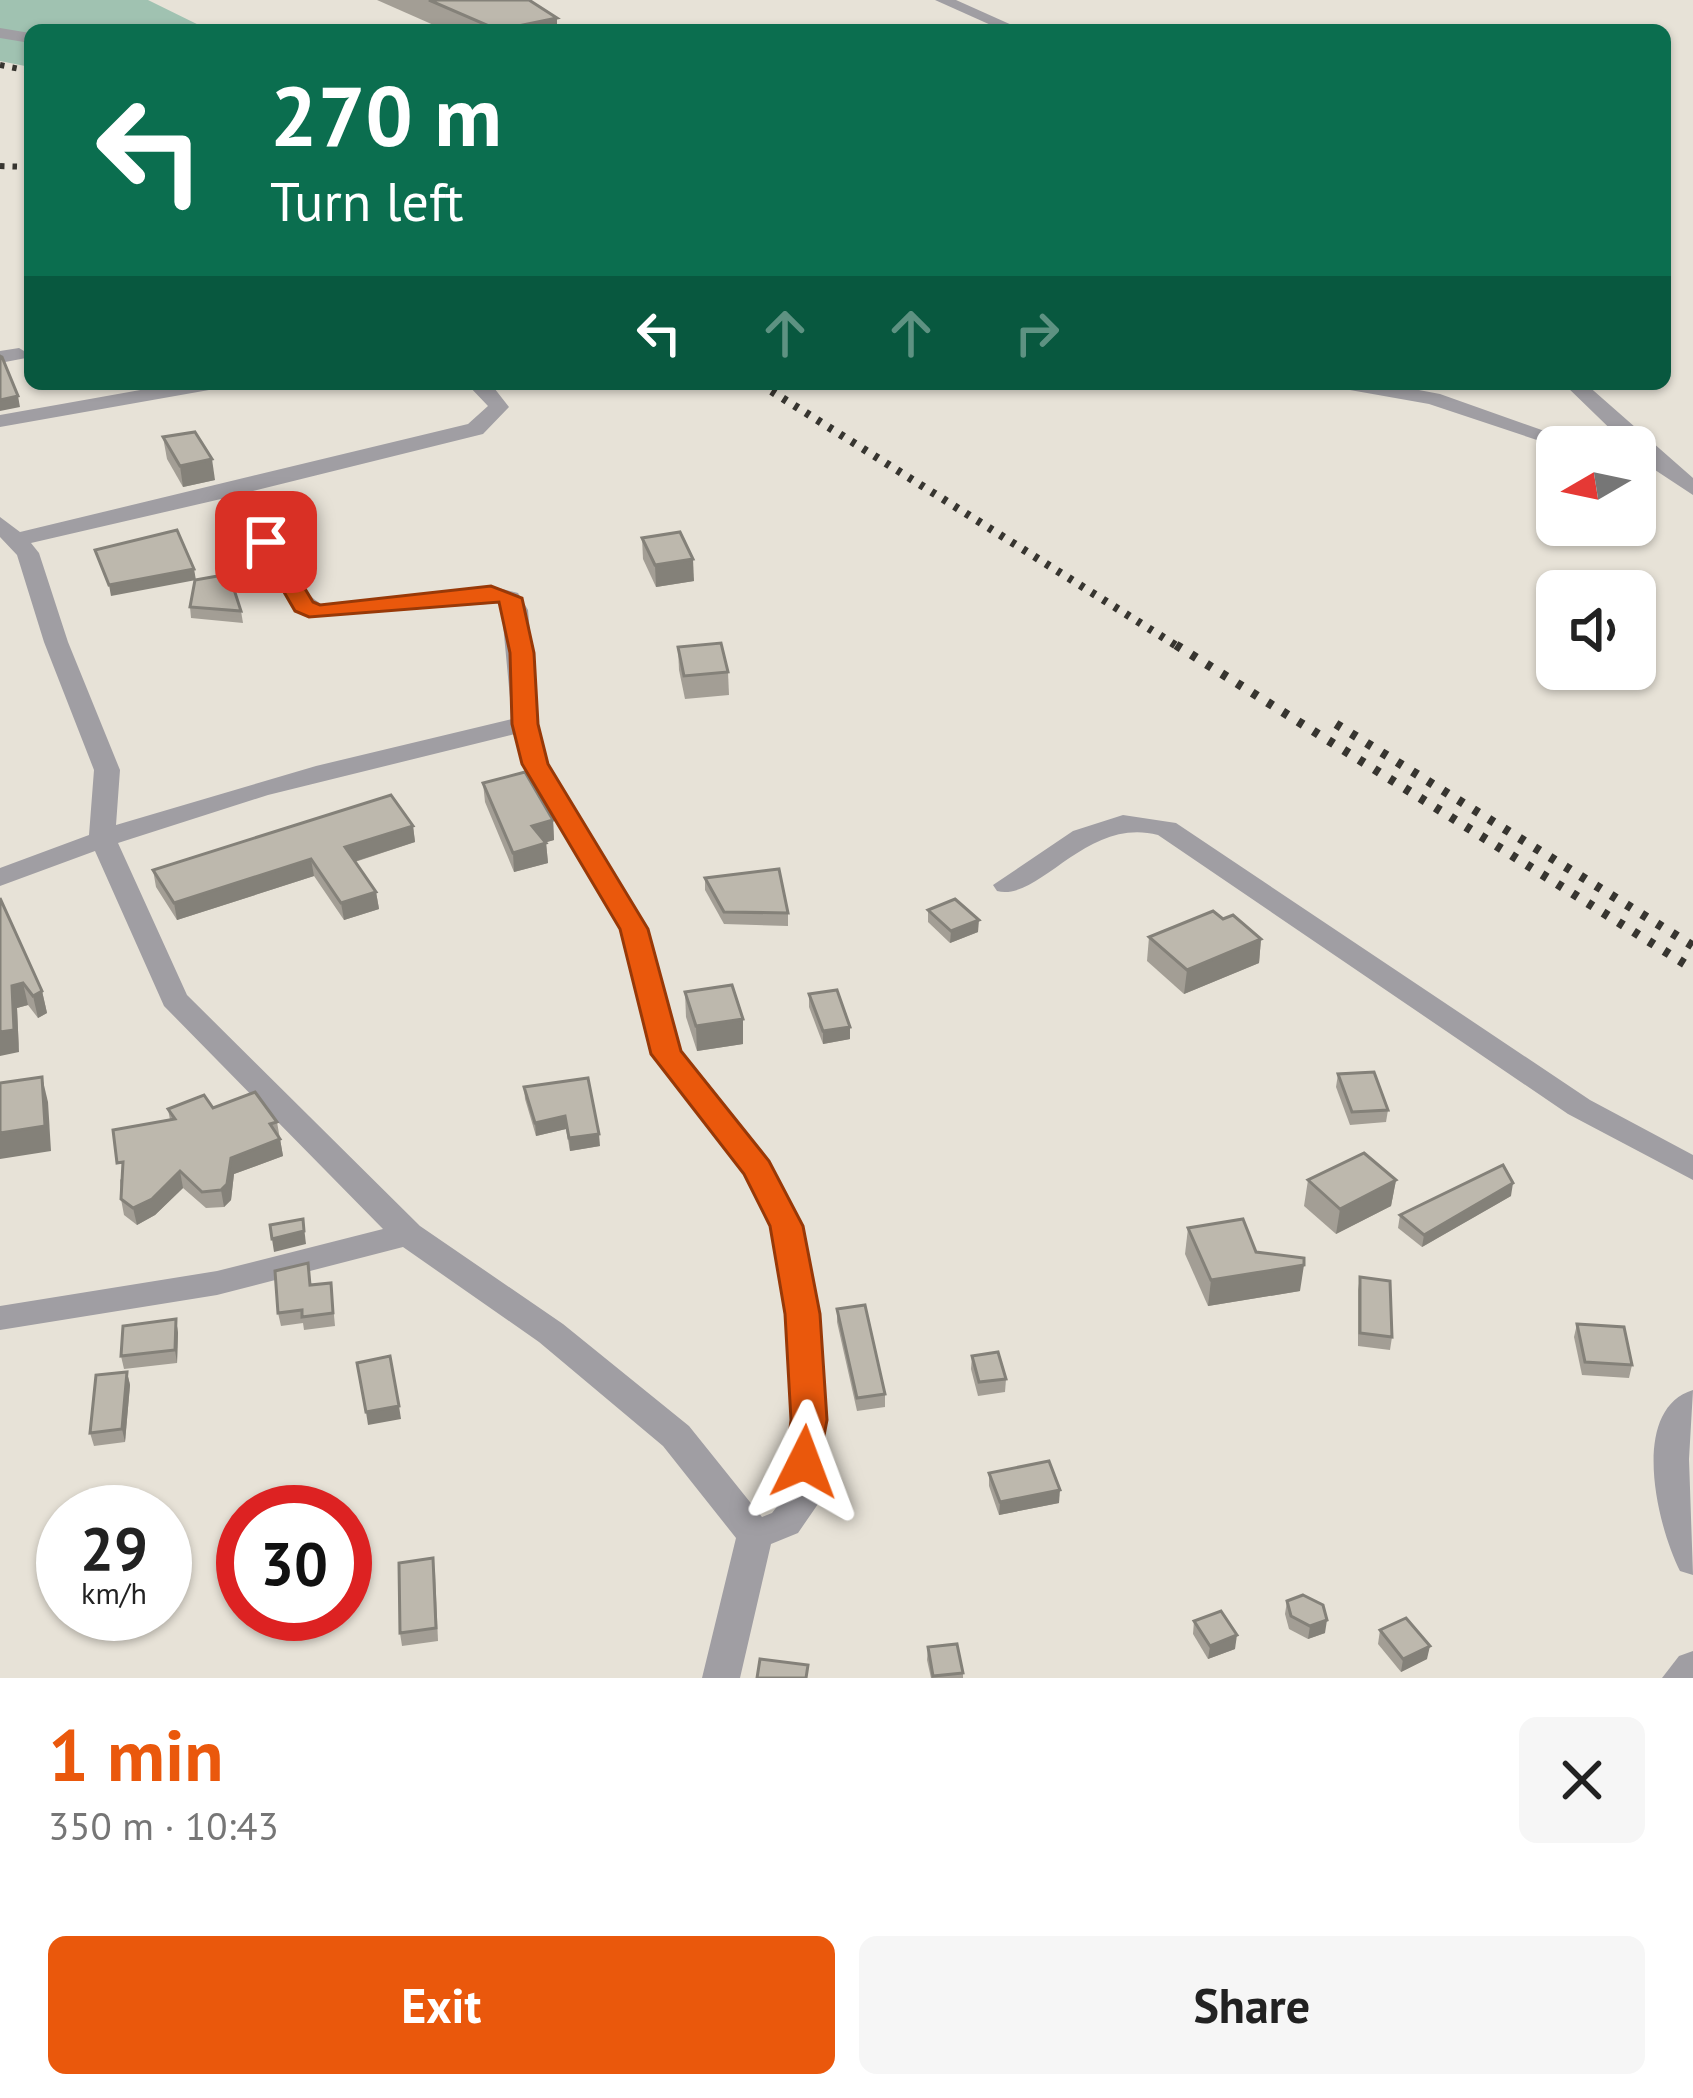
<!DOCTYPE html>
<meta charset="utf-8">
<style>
body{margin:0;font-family:"PT Sans",sans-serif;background:#f6f6f6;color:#222;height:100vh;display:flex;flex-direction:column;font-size:45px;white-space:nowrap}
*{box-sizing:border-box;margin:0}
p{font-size:39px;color:#767676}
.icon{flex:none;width:66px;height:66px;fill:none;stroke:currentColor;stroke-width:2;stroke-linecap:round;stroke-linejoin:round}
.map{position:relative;height:1678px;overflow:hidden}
.side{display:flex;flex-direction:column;background:#fff;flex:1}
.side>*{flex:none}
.banner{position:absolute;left:24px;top:24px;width:1647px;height:366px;border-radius:18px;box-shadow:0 3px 9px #0004;background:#0b6e4f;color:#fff;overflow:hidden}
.needle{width:78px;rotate:261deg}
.fabs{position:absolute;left:1536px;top:426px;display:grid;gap:24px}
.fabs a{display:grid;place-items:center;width:120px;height:120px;border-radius:18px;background:#fff;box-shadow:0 3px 9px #0004;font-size:60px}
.speed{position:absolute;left:36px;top:1485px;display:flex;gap:24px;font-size:60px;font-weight:700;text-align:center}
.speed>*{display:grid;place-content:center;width:156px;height:156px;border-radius:50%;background:#fff;box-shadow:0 3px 9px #0004;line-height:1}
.speed small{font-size:30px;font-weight:400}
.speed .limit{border:18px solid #d22;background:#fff;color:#111}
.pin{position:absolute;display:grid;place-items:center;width:102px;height:102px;color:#fff;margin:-51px;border-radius:24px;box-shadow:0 6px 18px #0006}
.me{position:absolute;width:132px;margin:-66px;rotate:3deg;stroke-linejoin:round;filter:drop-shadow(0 0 9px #0008)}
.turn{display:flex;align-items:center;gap:42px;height:252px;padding:0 48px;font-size:54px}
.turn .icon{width:156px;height:156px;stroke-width:2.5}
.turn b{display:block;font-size:84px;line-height:102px}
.lanes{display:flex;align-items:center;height:114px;padding:0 48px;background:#0003;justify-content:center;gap:60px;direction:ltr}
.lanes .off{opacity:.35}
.round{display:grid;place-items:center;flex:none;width:126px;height:126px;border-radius:18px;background:#f6f6f6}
.summary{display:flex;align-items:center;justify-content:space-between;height:204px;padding:0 48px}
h1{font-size:72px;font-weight:700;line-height:90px;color:#ea580c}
.cta{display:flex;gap:24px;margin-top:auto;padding:24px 48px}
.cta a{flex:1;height:138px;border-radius:18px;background:#ea580c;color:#fff;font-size:48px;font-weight:700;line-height:138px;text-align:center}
.cta a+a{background:#f6f6f6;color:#222}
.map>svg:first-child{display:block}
</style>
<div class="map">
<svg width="1693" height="1678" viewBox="0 0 1693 1678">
<rect width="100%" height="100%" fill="#e7e2d7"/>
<path fill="#a0c2b1" d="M0 0H148L209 30H30V67L0 61Z"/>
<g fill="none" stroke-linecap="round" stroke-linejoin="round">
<g fill="#a09ea3" fill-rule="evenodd">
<path d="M935 0H956L1023 30H1002Z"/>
<path d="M0 28 30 33V43L0 38Z"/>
<path d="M19 348 29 354 26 358 0 363V351Z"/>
<path d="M174 384H219L209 390 0 427V415Z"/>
<path d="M467 384H491L509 407 483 434 241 494C275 525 282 579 321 604L491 586 518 593 528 610 538 724 548 764 648 929 680 1052 769 1161 802 1226 819 1314 827 1420 818 1504 798 1533 771 1544 740 1678H702L736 1538 663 1446 539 1342 403 1247 217 1295 0 1330V1306L217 1271 383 1229 164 1006 95 851 0 886V868L89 835 94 770 44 642 17 555 0 537V517L20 532 468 424 488 406ZM221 499C258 533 265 588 309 617L501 603 512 719 316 766 116 825 120 770 68 642 39 553 31 543ZM515 734 522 764 620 929 651 1054 744 1174 770 1226 785 1314 791 1420 782 1500 772 1513 762 1517 689 1426 563 1324 420 1226 187 995 118 843 268 795Z"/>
<path d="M1340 384H1387L1440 394 1590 447H1558L1429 404 1350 390Z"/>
<path d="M1564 384H1586L1693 478V495L1649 466 1635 447H1629Z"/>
<path d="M1123 815 1176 823 1590 1100 1693 1155V1180L1568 1114 1158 835C1086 816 1040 902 997 891L993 885 1073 831Z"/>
<path d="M1693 1390 1689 1459 1693 1575 1680 1571C1658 1528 1628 1410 1693 1390Z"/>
<path d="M1693 1651V1678H1662L1679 1656Z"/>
</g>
<g stroke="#373530" stroke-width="6" stroke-dasharray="4.5 8" stroke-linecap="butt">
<path d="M0 65 30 71"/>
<path d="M0 166 30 167"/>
</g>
<path stroke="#373530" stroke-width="8" stroke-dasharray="4.5 9" stroke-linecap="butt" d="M760 384 1180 648"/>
<g stroke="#373530" stroke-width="9" stroke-dasharray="6 12" stroke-linecap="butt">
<path d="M1176 645 1693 969"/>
<path d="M1336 724 1693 946"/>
</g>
</g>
<g fill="#a39e95">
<path d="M377 0H529L557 18V30H445Z"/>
<path d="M163 437 215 480 183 487 167 459Z"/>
<path d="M642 538 694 581 656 587 643 559Z"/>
<path d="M190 607 241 611 243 623 191 618Z"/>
<path d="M678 647 728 672 729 695 685 699 679 670Z"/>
<path d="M483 783 553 820 554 840 546 842 548 863 514 872 485 802Z"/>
<path d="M413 826 415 842 355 862 376 892 379 909 344 920 314 876 177 920 156 887 153 870Z"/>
<path d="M705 878 788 913V926L724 924 705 890Z"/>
<path d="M0 898 42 991 47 1013 38 1018 28 1005 17 1008 19 1052Z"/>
<path d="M928 910 978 932 950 943 928 922Z"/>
<path d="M1223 919 1261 939 1259 963 1184 994 1147 961 1149 937Z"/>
<path d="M685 992 743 1044 697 1051 686 1017Z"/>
<path d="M809 994 850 1039 823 1044 809 1007Z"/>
<path d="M1338 1074 1388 1110 1386 1122 1350 1125 1336 1087Z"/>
<path d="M524 1087 600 1146 570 1151 566 1129 536 1136 525 1099Z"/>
<path d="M213 1108 277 1122 283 1156 234 1174 231 1200 224 1207 206 1208 183 1188 155 1215 137 1225 124 1215 121 1199 120 1180 170 1120 168 1109Z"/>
<path d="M1308 1180H1396L1391 1206 1336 1234 1304 1206Z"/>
<path d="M1511 1196 1422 1247 1398 1228 1400 1215Z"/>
<path d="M1188 1228 1256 1252 1300 1291 1208 1306 1185 1254Z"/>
<path d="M1360 1277 1392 1337 1390 1350 1358 1346V1290Z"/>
<path d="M331 1283 335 1326 304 1330 303 1323 281 1326 278 1313 311 1285Z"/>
<path d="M837 1309 885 1394V1407L857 1411 837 1322Z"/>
<path d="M176 1319 178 1333 177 1363 124 1369 121 1356Z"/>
<path d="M1577 1324 1632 1365 1629 1378 1582 1375 1574 1337Z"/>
<path d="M972 1356 1006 1379 1005 1392 978 1396 971 1369Z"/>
<path d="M127 1372 130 1385 125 1442 94 1446 90 1433Z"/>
<path d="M989 1473 1059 1503 999 1515 989 1486Z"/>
<path d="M435 1572 438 1641 402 1646 400 1633Z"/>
<path d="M1287 1601 1325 1633 1308 1639 1289 1629 1285 1614Z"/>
<path d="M1194 1621 1235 1649 1208 1659 1193 1634Z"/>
<path d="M1380 1630 1427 1659 1401 1672 1378 1644Z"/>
<path d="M928 1647 963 1673V1678H931L927 1660Z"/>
</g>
<g fill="#848179">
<path d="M557 18V30H498Z"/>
<path d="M18 396 20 407 0 411V400Z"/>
<path d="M212 459 215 480 183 487 180 466Z"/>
<path d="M693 559 694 581 656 587 655 565Z"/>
<path d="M194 569 196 580 111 596 109 585Z"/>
<path d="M553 820 554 840 534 846 532 826Z"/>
<path d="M413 826 415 842 347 864 345 847Z"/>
<path d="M546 843 548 863 514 872 513 853Z"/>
<path d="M311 859 314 876 177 920 174 903Z"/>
<path d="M376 892 379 909 344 920 341 903Z"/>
<path d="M979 920 978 932 950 943 951 931Z"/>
<path d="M1261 939 1259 963 1184 994 1187 970Z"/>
<path d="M23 983 28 1005 17 1008 19 1052 0 1056V1032L12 986Z"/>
<path d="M42 991 47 1013 38 1018 33 996Z"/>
<path d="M743 1019V1044L697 1051 696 1026Z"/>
<path d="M850 1027V1039L823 1044V1031Z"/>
<path d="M42 1077 48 1102 51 1151 0 1159V1133Z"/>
<path d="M565 1116 566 1129 536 1136 535 1123Z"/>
<path d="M599 1134 600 1146 570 1151 569 1138Z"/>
<path d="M280 1139 283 1156 234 1174 231 1200 224 1207 221 1190 231 1158Z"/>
<path d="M180 1171 183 1188 155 1215 137 1225 133 1208Z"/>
<path d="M1396 1180 1391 1206 1336 1234 1340 1209Z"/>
<path d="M1513 1183 1511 1196 1422 1247 1424 1235Z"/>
<path d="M303 1219 306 1244 274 1252 272 1239Z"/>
<path d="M1304 1265 1300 1291 1208 1306 1211 1280Z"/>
<path d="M176 1319 178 1333 177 1363 175 1350Z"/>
<path d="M127 1372 130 1385 125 1442 122 1429Z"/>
<path d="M399 1406 401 1419 368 1425 366 1412Z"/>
<path d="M1060 1490 1059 1503 999 1515 1000 1502Z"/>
<path d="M1327 1620 1325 1633 1308 1639 1310 1626Z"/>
<path d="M1237 1635 1235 1649 1208 1659 1210 1646Z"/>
<path d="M1430 1646 1427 1659 1401 1672 1403 1659Z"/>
</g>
<g fill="#bdb8ad" stroke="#848179" stroke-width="3">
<path d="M429 0H529L557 18 498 30Z"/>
<path d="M0 356 2 357 18 396 0 400Z"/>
<path d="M195 432 212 459 180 466 163 437Z"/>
<path d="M177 530 194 569 109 585 95 550Z"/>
<path d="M680 532 693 559 655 565 642 538Z"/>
<path d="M229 574 241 611 190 607 195 580Z"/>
<path d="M721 643 728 672 684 676 678 647Z"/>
<path d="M525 772 553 820 532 826 546 843 513 853 483 783Z"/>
<path d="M391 795 413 826 345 847 376 892 341 903 311 859 174 903 153 870Z"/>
<path d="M779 869 788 913 724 912 705 878Z"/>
<path d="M0 898 42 991 33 996 23 983 12 986 14 1030 0 1032Z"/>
<path d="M955 899 979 920 951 931 928 910Z"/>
<path d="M1213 911 1223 919 1233 915 1261 939 1187 970 1149 937Z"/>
<path d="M732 985 743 1019 696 1026 685 992Z"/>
<path d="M837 990 850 1027 823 1031 809 994Z"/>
<path d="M1374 1072 1388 1110 1352 1112 1338 1074Z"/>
<path d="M42 1077 45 1126 0 1133V1083Z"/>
<path d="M588 1078 599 1134 569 1138 565 1116 535 1123 524 1087Z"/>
<path d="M255 1092 277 1122 270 1124 280 1139 231 1158 227 1184 221 1190 202 1192 180 1171 152 1199 133 1208 121 1199 123 1162 117 1163 113 1130 175 1119 168 1109 204 1095 213 1108Z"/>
<path d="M1364 1153 1396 1180 1340 1209 1308 1180Z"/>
<path d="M1503 1165 1513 1183 1424 1235 1400 1215Z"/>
<path d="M303 1219 304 1231 272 1239 270 1225Z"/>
<path d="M1243 1219 1256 1252 1304 1258V1265L1211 1280 1188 1228Z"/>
<path d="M308 1263 310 1285 331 1283 333 1313 302 1317V1310L278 1313 275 1271Z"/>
<path d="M1360 1277 1390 1281 1392 1337 1360 1333Z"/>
<path d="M865 1305 885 1394 857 1398 837 1309Z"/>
<path d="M176 1319 175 1350 121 1356 123 1326Z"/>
<path d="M1577 1324 1624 1327 1632 1365 1585 1362Z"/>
<path d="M998 1352 1006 1379 979 1382 972 1356Z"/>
<path d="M390 1356 399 1406 366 1412 357 1363Z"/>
<path d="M127 1372 122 1429 90 1433 96 1375Z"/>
<path d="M1049 1461 1060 1490 1000 1502 989 1473Z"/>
<path d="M433 1558 436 1628 400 1633 399 1563Z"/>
<path d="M1303 1595 1323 1605 1327 1620 1310 1626 1291 1616 1287 1601Z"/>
<path d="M1221 1611 1237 1635 1210 1646 1194 1621Z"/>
<path d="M1406 1618 1430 1646 1403 1659 1380 1630Z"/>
<path d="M957 1644 963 1673 933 1676 928 1647Z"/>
<path d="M760 1659 808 1665 806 1678H757Z"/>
</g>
<path fill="#ea580c" stroke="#983908" stroke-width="3" d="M266 535 274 537 313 602 320 605 491 586 522 598 534 653 538 724 548 764 648 929 681 1051 769 1161 803 1226 820 1314 827 1420 817 1472 804 1476 792 1472 786 1462 791 1420 785 1314 770 1226 744 1174 651 1054 620 929 522 764 512 724 510 653 499 602 309 617 295 611 255 542Z"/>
</svg>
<div class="fabs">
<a><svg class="needle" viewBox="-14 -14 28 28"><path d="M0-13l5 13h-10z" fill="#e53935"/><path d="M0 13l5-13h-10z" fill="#767676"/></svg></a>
<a><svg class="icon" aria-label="sound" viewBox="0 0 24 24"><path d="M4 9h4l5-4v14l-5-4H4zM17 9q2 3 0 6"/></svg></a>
</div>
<div class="speed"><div>29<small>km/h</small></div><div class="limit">30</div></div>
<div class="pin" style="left:266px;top:542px;background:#d93025"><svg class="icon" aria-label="arrive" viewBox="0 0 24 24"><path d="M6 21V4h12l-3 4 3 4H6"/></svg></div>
<svg class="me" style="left:804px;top:1462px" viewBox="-20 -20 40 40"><path d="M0-17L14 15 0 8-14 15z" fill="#ea580c" stroke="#fff" stroke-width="4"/></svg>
<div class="banner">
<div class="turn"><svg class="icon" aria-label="left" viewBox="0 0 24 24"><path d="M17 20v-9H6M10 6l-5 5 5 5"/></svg><div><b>270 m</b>Turn left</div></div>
<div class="lanes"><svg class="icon" aria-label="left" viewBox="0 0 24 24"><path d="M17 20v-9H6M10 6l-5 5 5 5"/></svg><svg class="icon off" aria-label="ahead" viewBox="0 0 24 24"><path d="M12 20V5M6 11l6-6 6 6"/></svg><svg class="icon off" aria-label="ahead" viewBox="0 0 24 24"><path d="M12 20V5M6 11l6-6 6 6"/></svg><svg class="icon off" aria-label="right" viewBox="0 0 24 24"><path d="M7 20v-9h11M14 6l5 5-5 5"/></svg></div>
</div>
</div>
<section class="side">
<div class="summary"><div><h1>1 min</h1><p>350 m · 10:43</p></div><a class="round"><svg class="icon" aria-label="close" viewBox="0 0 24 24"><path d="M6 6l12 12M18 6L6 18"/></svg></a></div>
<div class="cta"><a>Exit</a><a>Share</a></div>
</section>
